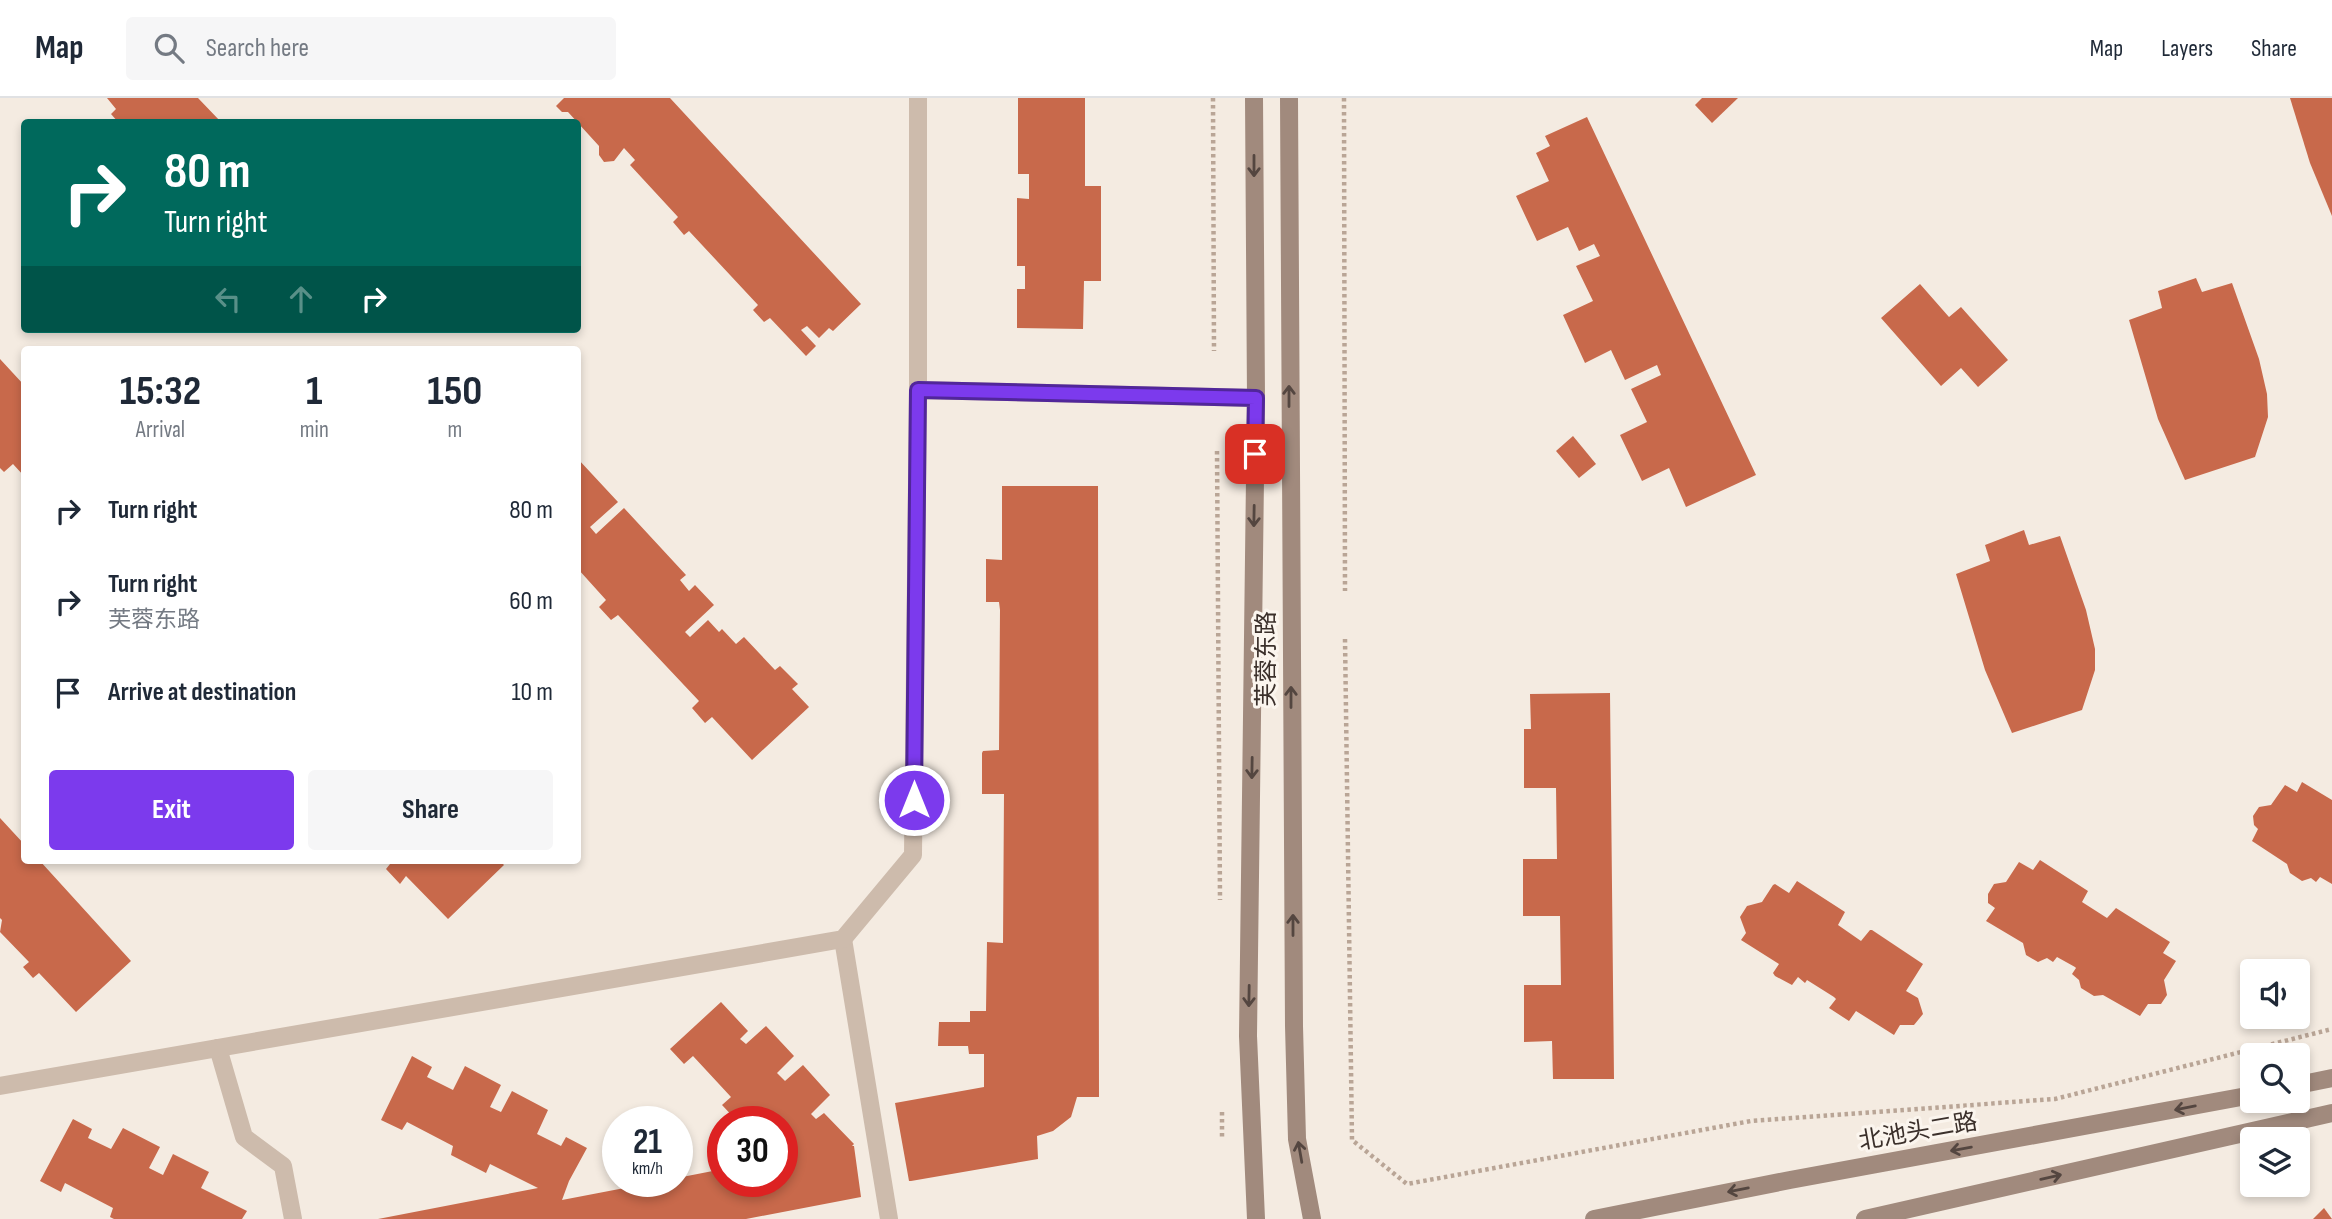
<!DOCTYPE html>
<meta charset="utf-8">
<style>
body{margin:0;font-family:"Sofia Sans Condensed","Noto Sans SC",sans-serif;background:#f6f6f7;color:#1f2937;height:100vh;display:flex;flex-direction:column;font-size:26px;white-space:nowrap}
*{box-sizing:border-box;margin:0}
p{font-size:23px;color:#747a83}
.icon{flex:none;width:38px;height:38px;fill:none;stroke:currentColor;stroke-width:2;stroke-linecap:round;stroke-linejoin:round}
.map{position:relative;flex:1;overflow:hidden}
.side{position:absolute;left:21px;top:248px;width:560px;height:518px;display:flex;flex-direction:column;background:#fff;border-radius:7px;box-shadow:0 4px 10px #0003}
.side>*{flex:none}
.banner{position:absolute;left:21px;top:21px;width:560px;height:214px;border-radius:7px;box-shadow:0 4px 10px #0003;background:#00695c;color:#fff;overflow:hidden}
.buttons{position:absolute;left:2240px;top:861px;display:grid;gap:14px}
.buttons a{display:grid;place-items:center;width:70px;height:70px;border-radius:7px;background:#fff;box-shadow:0 4px 10px #0003;font-size:35px}
.speed{position:absolute;left:602px;top:1008px;display:flex;gap:14px;font-size:35px;font-weight:700;text-align:center}
.speed>*{display:grid;place-content:center;width:91px;height:91px;border-radius:50%;background:#fff;box-shadow:0 4px 10px #0003;line-height:1}
.speed small{font-size:18px;font-weight:400}
.speed .limit{border:10px solid #d22;background:#fff;color:#111}
.pin{position:absolute;display:grid;place-items:center;width:60px;height:60px;color:#fff;margin:-30px;border-radius:14px;box-shadow:0 4px 10px #0006}
.me{position:absolute;width:77px;margin:-38px;rotate:0deg;stroke-linejoin:round;filter:drop-shadow(0 0 5px #0008)}
.turn{display:flex;align-items:center;gap:24px;height:147px;padding:0 28px;font-size:32px}
.turn .icon{width:91px;height:91px;stroke-width:2.5}
.turn b{display:block;font-size:49px;line-height:60px}
.lanes{display:flex;align-items:center;height:66px;padding:0 28px;background:#0003;justify-content:center;gap:35px;direction:ltr}
.lanes .off{opacity:.35}
.eta{display:flex;justify-content:space-evenly;align-items:center;height:119px;text-align:center}
.eta b{font-size:42px;font-weight:700;line-height:49px}
.primary-button{display:flex;gap:14px;margin-top:auto;padding:14px 28px}
.primary-button a{flex:1;height:80px;border-radius:7px;background:#7c3aed;color:#fff;font-size:28px;font-weight:700;line-height:80px;text-align:center}
.primary-button a+a{background:#f6f6f7;color:#1f2937}
ul{padding:0;list-style:none}
li{display:flex;align-items:center;gap:21px;height:91px;padding:0 28px}
li div{flex:1}
li b{display:block;font-size:26px}
li em{font-style:normal}
header{display:flex;align-items:center;gap:42px;box-sizing:border-box;height:98px;padding:0 35px;background:#fff;border-bottom:2px solid #e0e1e3}
header strong{font-size:33px}
nav{display:flex;gap:38px;margin-inline-start:auto;font-size:24px}
.search{width:490px;height:63px;background:#f6f6f7;display:flex;align-items:center;gap:18px;box-sizing:border-box;padding:0 24px;border-radius:7px;color:#747a83;font-size:26px}
.map>svg:first-child{display:block}
</style>
<header>
<strong>Map</strong>
<div class="search"><svg class="icon" aria-label="search" viewBox="0 0 24 24"><circle cx="10" cy="10" r="6"/><path d="M15 15l6 6"/></svg>Search here</div>
<nav><a>Map</a><a>Layers</a><a>Share</a></nav>
</header>
<div class="map">
<svg width="2332" height="1121" viewBox="0 0 2332 1121">
<rect width="100%" height="100%" fill="#f4ebe1"/>
<g fill="#c8694b">
<path d="M107 0H198L221 24H118L111 16 116 11Z"/>
<path d="M564 0H670L861 206 833 233 829 230 819 240 807 228 801 232 816 248 806 258 770 220 764 224 753 212 758 207 689 133 684 137 673 124 678 119 630 67 635 62 624 50 614 63 604 64 599 57V48L568 14H562L556 8Z"/>
<path d="M1018 0H1085V88H1101V183H1084L1083 231 1017 230V191H1025V168H1017V100L1029 101V76H1018Z"/>
<path d="M1702 0H1738L1712 25 1695 7Z"/>
<path d="M2290 0H2332V118L2310 65Z"/>
<path d="M1587 19 1756 377 1686 409 1669 370 1642 383 1620 337 1647 324 1631 291 1661 277 1657 267 1625 282 1611 252 1585 265 1563 217 1593 203 1576 168 1600 158 1594 146 1579 153 1568 129 1537 143 1516 98 1549 83 1536 55 1550 48 1545 38Z"/>
<path d="M2196 180 2202 194 2232 185 2259 261 2267 296 2268 319 2255 359 2185 382 2158 321 2129 222 2162 210 2158 193Z"/>
<path d="M1920 186 1949 219 1961 209 2008 262 1978 289 1961 270 1941 288 1881 220Z"/>
<path d="M0 261 24 287V378L13 366 4 374 0 370Z"/>
<path d="M1573 338 1596 366 1579 380 1556 353Z"/>
<path d="M578 361 618 404 590 429 596 436 624 410 686 477 680 482 689 493 695 487 714 507 685 534 690 539 708 522 719 534 722 531 736 546 744 539 775 572 780 568 798 586 792 591 809 609 752 662 712 619 705 625 692 610 699 603 618 517 611 522 599 509 606 502 578 471Z"/>
<path d="M1002 388H1098L1099 999H1077L1071 1019 1053 1033 1037 1038 1038 1061 911 1083H909L895 1005 984 989V956H969L968 948H938L939 924H970V913H986L987 844 1003 845 1004 696H982V655L983 653 999 652 1000 512 999 504H986V461L1002 462Z"/>
<path d="M2024 432 2029 447 2060 438 2086 512 2095 551V572L2082 612 2012 635 1985 572 1956 476 1990 463 1985 447Z"/>
<path d="M1610 595 1614 981H1553L1552 943 1524 944V887H1561L1560 818H1523V761H1557L1556 690H1524V631H1531L1530 596Z"/>
<path d="M2302 684 2332 702V786L2320 779 2316 784 2311 780 2302 783 2290 775 2287 766 2252 743 2258 731 2254 727 2253 718 2259 709 2271 707 2285 687 2297 694Z"/>
<path d="M0 720 24 746V763H40L131 863 76 914 39 875 33 880 23 869 29 864 0 834 2 822 0 820Z"/>
<path d="M2040 762 2088 793 2082 804 2107 820 2116 810 2170 844 2163 855 2176 863 2164 882 2167 897 2161 906H2148L2140 918 2103 897 2094 898 2081 890 2079 882 2072 876 2076 870 2075 869 2057 859 2053 864 2047 860 2038 864 2026 857 2023 845 1986 823 1995 810 1988 805V796L1994 786 2006 784 2019 764 2033 772Z"/>
<path d="M387 763H500L504 767 448 821 406 778 400 786 386 771 390 766Z"/>
<path d="M1797 783 1845 814 1838 827 1861 843 1870 832H1872L1923 866 1906 893 1918 900 1923 916 1914 927H1900L1894 937 1856 913 1849 923 1829 910 1836 901 1834 899 1807 882 1805 885 1798 879 1792 887 1775 878 1773 875 1779 866 1741 842 1746 835 1740 819 1747 808 1762 804 1773 787 1775 786 1789 795Z"/>
<path d="M721 904 748 933 740 941 746 946 766 928 794 958 777 975 785 983 803 967 830 997 811 1016 816 1021 824 1015 854 1046 852 1048H854L861 1099 746 1121H378L538 1090 490 1066 486 1075 451 1057 453 1048 407 1024 402 1032 381 1022 412 958 432 969 427 979 453 992 465 968 501 987 490 1009 501 1014 512 993 548 1012 537 1036 561 1048 566 1039 587 1050 569 1083 562 1102 661 1083H677V1080L723 1071V1083H782V1060L794 1057 785 1058 782 1055V1024H738L722 1007 731 999 693 958 684 966 670 951Z"/>
<path d="M73 1021 92 1031 88 1040 111 1051 123 1030 158 1048 160 1049 149 1070 163 1077 173 1056 209 1074 201 1090 247 1113 242 1121H114L110 1119 113 1110 65 1085 61 1094 40 1083Z"/>
<path d="M2324 1110 2332 1121H2313Z"/>
</g>
<g fill="none" stroke-linecap="round" stroke-linejoin="round">
<g stroke="#b9a596" stroke-width="4.5" stroke-dasharray="3.5 3.5" stroke-linecap="butt">
<path d="M1213 0 1214 253"/>
<path d="M1344 0 1345 493"/>
<path d="M1217 353 1220 802"/>
<path d="M1345 541 1352 1042 1407 1086 1751 1023 2055 1001 2332 931"/>
<path d="M1222 1014V1041"/>
</g>
<g stroke="#cdbbac" stroke-width="18">
<path d="M918 292 1256 300"/>
<path d="M843 841 889 1121"/>
<path d="M218 950 244 1039 283 1068 293 1121"/>
<path d="M0 988 843 841 913 757 918 292V0"/>
</g>
<g stroke="#a18a7d" stroke-width="18">
<path d="M1254 0 1256 300 1248 938 1256 1121"/>
<path d="M1289 0 1294 928 1297 1041 1312 1121"/>
<path d="M2298 987 2332 980"/>
<path d="M1594 1121 1790 1082 2252 997"/>
<path d="M1865 1121 2332 1015"/>
</g>
</g>
<defs><path id="oneway-shaft" d="M-6 0H5M1.5-3L5.5 0L1.5 3" fill="none" stroke-width="1.6" stroke-linecap="round" stroke-linejoin="round" transform="scale(1.75)"/></defs>
<g stroke="#544640">
<use href="#oneway-shaft" transform="translate(1254 68) rotate(90)"/>
<use href="#oneway-shaft" transform="translate(1289 298) rotate(-90)"/>
<use href="#oneway-shaft" transform="translate(1254 418) rotate(91)"/>
<use href="#oneway-shaft" transform="translate(1291 599) rotate(-90)"/>
<use href="#oneway-shaft" transform="translate(1252 670) rotate(91)"/>
<use href="#oneway-shaft" transform="translate(1293 827) rotate(-90)"/>
<use href="#oneway-shaft" transform="translate(1249 898) rotate(91)"/>
<use href="#oneway-shaft" transform="translate(2185 1010) rotate(169)"/>
<use href="#oneway-shaft" transform="translate(1961 1051) rotate(170)"/>
<use href="#oneway-shaft" transform="translate(1300 1054) rotate(-100)"/>
<use href="#oneway-shaft" transform="translate(2051 1079) rotate(-13)"/>
<use href="#oneway-shaft" transform="translate(1738 1092) rotate(169)"/>
</g>
<g fill="none" stroke-linecap="round" stroke-linejoin="round">
<g stroke="#51269a" stroke-width="18">
<path id="route" d="M914 702 918 292 1256 300 1255 356"/>
</g>
<use href="#route" stroke="#7c3aed" stroke-width="12"/>
</g>
<g text-anchor="middle" stroke-width="6" stroke-linejoin="round" paint-order="stroke">
<g font-size="24" fill="#3b302b" stroke="#fbf5ee">
<text transform="translate(1266 561) rotate(-90)" y="8">芙蓉东路</text>
<text transform="translate(1918 1033) rotate(-10)" y="8">北池头二路</text>
</g>
</g>
</svg>
<div class="buttons">
<a><svg class="icon" aria-label="sound" viewBox="0 0 24 24"><path d="M4 9h4l5-4v14l-5-4H4zM17 9q2 3 0 6"/></svg></a>
<a><svg class="icon" aria-label="search" viewBox="0 0 24 24"><circle cx="10" cy="10" r="6"/><path d="M15 15l6 6"/></svg></a>
<a><svg class="icon" aria-label="layers" viewBox="0 0 24 24"><path d="M12 4l9 5-9 5-9-5zM3 14l9 5 9-5"/></svg></a>
</div>
<div class="speed"><div>21<small>km/h</small></div><div class="limit">30</div></div>
<div class="pin" style="left:1255px;top:356px;background:#d93025"><svg class="icon" aria-label="arrive" viewBox="0 0 24 24"><path d="M6 21V4h12l-3 4 3 4H6"/></svg></div>
<svg class="me" style="left:914px;top:702px" viewBox="-20 -20 40 40"><circle r="17" fill="#7c3aed" stroke="#fff" stroke-width="3"/><path d="M0-11L8 9 0 5-8 9z" fill="#fff"/></svg>
<div class="banner">
<div class="turn"><svg class="icon" aria-label="right" viewBox="0 0 24 24"><path d="M7 20v-9h11M14 6l5 5-5 5"/></svg><div><b>80 m</b>Turn right</div></div>
<div class="lanes"><svg class="icon off" aria-label="left" viewBox="0 0 24 24"><path d="M17 20v-9H6M10 6l-5 5 5 5"/></svg><svg class="icon off" aria-label="ahead" viewBox="0 0 24 24"><path d="M12 20V5M6 11l6-6 6 6"/></svg><svg class="icon" aria-label="right" viewBox="0 0 24 24"><path d="M7 20v-9h11M14 6l5 5-5 5"/></svg></div>
</div>
<section class="side">
<div class="eta">
<div><b>15:32</b><p>Arrival</p></div>
<div><b>1</b><p>min</p></div>
<div><b>150</b><p>m</p></div>
</div>
<ul>
<li><svg class="icon" aria-label="right" viewBox="0 0 24 24"><path d="M7 20v-9h11M14 6l5 5-5 5"/></svg><div><b>Turn right</b></div><em>80 m</em></li>
<li><svg class="icon" aria-label="right" viewBox="0 0 24 24"><path d="M7 20v-9h11M14 6l5 5-5 5"/></svg><div><b>Turn right</b><p>芙蓉东路</p></div><em>60 m</em></li>
<li><svg class="icon" aria-label="arrive" viewBox="0 0 24 24"><path d="M6 21V4h12l-3 4 3 4H6"/></svg><div><b>Arrive at destination</b></div><em>10 m</em></li>
</ul>
<div class="primary-button"><a>Exit</a><a>Share</a></div>
</section>
</div>
